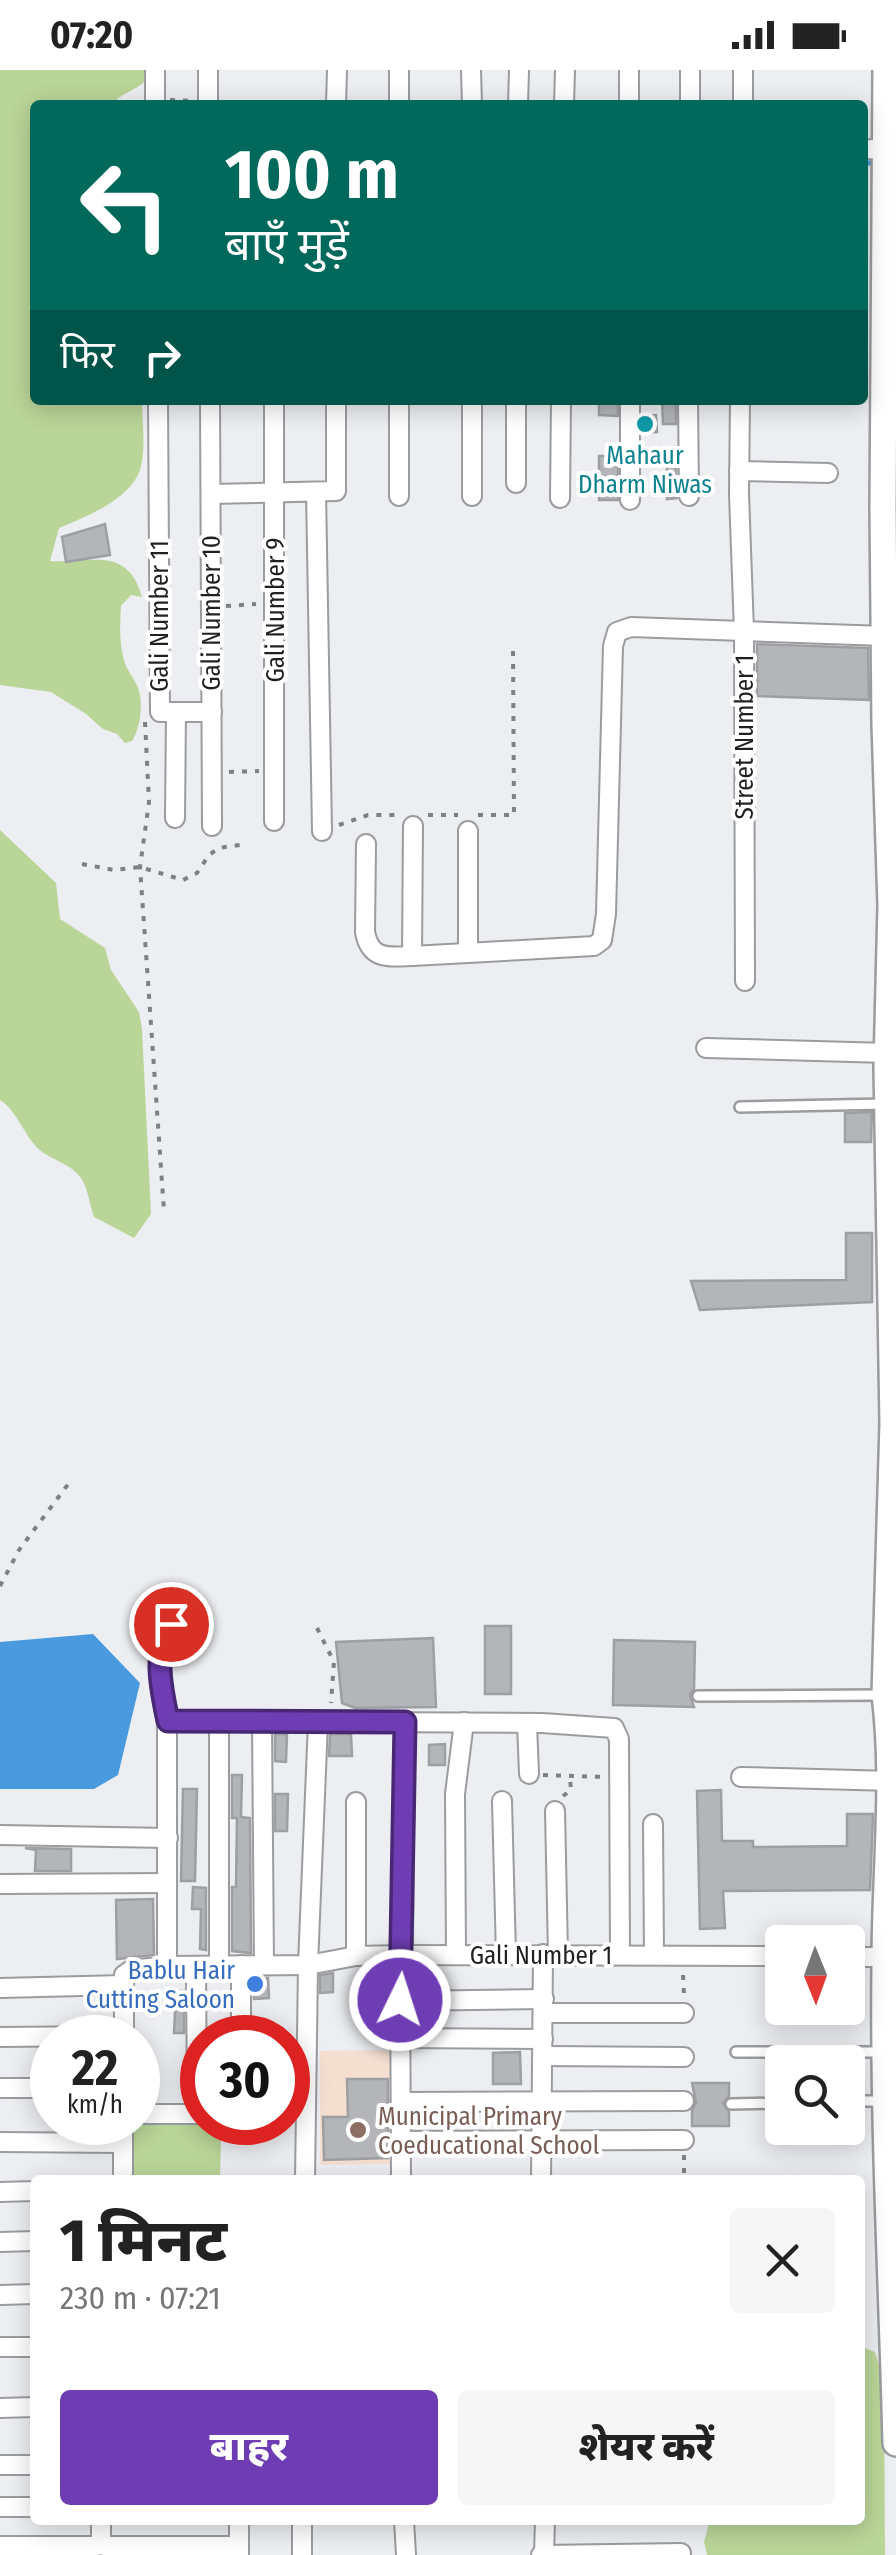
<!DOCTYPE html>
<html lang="hi">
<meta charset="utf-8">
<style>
body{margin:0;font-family:"Fira Sans Condensed","Noto Sans Devanagari",sans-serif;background:#f6f6f6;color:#222;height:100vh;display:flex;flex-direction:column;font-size:38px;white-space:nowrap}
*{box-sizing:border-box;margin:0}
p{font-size:32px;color:#767676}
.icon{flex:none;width:55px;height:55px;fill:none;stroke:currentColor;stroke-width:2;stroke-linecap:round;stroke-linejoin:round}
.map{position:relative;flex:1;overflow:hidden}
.drawer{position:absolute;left:30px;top:2105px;width:835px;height:350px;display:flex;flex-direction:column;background:#fff;border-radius:10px;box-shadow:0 5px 25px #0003}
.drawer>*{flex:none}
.hud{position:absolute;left:30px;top:30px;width:838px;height:305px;border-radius:10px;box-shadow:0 5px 25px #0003;background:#00695c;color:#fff;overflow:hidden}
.needle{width:65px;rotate:179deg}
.controls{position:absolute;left:765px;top:1855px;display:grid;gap:20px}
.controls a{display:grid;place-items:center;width:100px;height:100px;border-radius:10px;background:#fff;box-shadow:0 5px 25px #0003;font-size:50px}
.speed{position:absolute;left:30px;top:1945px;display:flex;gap:20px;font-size:50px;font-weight:700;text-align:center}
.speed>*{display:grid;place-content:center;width:130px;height:130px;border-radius:50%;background:#fff;box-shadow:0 5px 25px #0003;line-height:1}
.speed small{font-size:25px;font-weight:400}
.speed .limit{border:15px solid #d22;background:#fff;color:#111}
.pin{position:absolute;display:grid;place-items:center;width:85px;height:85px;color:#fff;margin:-42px;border:5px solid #fff;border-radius:50%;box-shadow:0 2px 10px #0007}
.me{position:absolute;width:110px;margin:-55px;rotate:4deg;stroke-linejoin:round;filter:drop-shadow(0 0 8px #0008)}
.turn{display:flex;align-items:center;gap:35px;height:210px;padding:0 30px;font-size:45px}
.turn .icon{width:130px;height:130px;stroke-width:2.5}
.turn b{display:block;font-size:70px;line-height:85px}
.then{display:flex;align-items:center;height:95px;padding:0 30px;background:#0003;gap:20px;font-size:38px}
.round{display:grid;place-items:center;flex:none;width:105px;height:105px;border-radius:10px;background:#f6f6f6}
.head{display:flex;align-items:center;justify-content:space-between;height:170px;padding:0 30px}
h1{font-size:60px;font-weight:800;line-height:75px}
.cta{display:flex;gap:20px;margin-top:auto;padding:20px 30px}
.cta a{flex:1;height:115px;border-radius:10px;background:#6e3db4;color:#fff;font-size:40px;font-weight:800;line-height:115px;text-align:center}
.cta a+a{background:#f6f6f6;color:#222}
.status{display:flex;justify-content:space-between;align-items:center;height:70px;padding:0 50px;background:#fff;direction:ltr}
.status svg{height:28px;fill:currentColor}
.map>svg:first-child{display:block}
</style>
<div class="status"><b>07:20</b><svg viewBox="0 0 49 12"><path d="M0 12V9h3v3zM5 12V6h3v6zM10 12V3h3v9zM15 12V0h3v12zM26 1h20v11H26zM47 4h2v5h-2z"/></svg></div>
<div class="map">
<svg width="896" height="2485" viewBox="0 0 896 2485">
<rect width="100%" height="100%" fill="#eceef1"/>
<path fill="#f4dfd1" d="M395 1980V2094L320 2095V1981Z"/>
<g fill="#bad598">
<path d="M0 0H147V9C137 21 121 22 112 35H35V330H142C142 351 146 376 141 396 134 428 86 447 59 458L50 491C90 494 127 474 142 527L131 525 121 536C120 553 119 569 123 586 125 598 132 605 137 615 144 631 141 657 132 671L125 673 117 664 103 659 86 644 51 622 0 615Z"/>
<path d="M0 760 56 813 60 849 105 878 111 900 139 942 142 959 151 1144 134 1168 94 1147C90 1136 88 1118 81 1108 71 1094 54 1091 41 1081 24 1067 18 1041 0 1030Z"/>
<path d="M133 2053H236V2065L221 2066 220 2110H133Z"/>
<path d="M860 2276 875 2282 884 2312 885 2485H707L704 2472 710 2450H860Z"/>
</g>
<path fill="#499ade" d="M93 1564 140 1613 118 1705 94 1719H0V1572Z"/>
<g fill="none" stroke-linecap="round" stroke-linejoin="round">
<g stroke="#499ade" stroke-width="5">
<path d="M862 93H876V97"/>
<path d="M288 2041H293"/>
</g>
</g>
<g fill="#b3b5b8" stroke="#9d9fa2" stroke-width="2.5">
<path d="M599 330H618V346L599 345Z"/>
<path d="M662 330H676V354H663Z"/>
<path d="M656 345 657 362 642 363V346Z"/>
<rect x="599" y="386" width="19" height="44"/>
<path d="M667 395H676L677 428 667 429Z"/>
<path d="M105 454 110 485 66 492 62 467Z"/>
<path d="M757 574 868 578 869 630 757 626Z"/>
<path d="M872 1042 871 1072H845V1043Z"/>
<path d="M846 1163H872V1232L700 1240 691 1211 846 1210Z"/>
<rect x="485" y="1556" width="26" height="68"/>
<path d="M433 1568 436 1637 355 1638 342 1633 336 1572Z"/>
<path d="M614 1570 695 1572 694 1619 690 1625 694 1637 613 1635Z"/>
<path d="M275 1664H287L286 1692 275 1691Z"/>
<path d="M330 1664H351L352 1686H329Z"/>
<path d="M445 1674V1695H429V1675Z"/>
<path d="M232 1705H242L241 1747 250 1748 251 1883 232 1881V1817H236L237 1748H232Z"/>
<path d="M183 1719H197L195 1811H181Z"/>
<path d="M721 1720 722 1771H753V1777L847 1776V1744H873L870 1820 723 1821 725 1858 700 1859 697 1721Z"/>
<path d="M275 1724H288L287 1761H275Z"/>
<path d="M25 1778 71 1779V1801H35L36 1780Z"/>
<path d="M193 1817 206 1818V1880L200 1879 201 1839H192Z"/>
<path d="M153 1829 154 1885 117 1889 116 1830Z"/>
<path d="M333 1903V1922L320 1923V1905Z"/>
<path d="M254 1908H268L269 1928 254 1929Z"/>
<path d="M176 1921H184V1963H174Z"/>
<path d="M520 1982 521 2014H493V1983Z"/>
<path d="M347 2009H388V2088L324 2090 323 2047H348Z"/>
<path d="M692 2013H729V2026L723 2033 729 2042V2056H692V2040L696 2032Z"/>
</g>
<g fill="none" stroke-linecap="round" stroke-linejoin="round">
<g stroke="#9a9c9f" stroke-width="14">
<g id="lane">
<path d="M740 1037 885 1034"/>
<path d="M698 1626 883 1625"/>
<path d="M736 1982H882"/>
<path d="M848 2031H882"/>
<path d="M731 2034 782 2033"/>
</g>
</g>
<g stroke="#9a9c9f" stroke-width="22">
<g id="street">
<path d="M155 0V30"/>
<path d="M208 0V35"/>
<path d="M399 0V35"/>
<path d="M471 0 472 35"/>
<path d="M336 35 337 0"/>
<path d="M518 35 519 0"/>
<path d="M564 35 565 0"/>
<path d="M629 35V0"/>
<path d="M690 35V0"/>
<path d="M743 35V0"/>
<path d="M862 79 896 80"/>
<path d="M158 330 160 642H212"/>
<path d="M210 330 212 756"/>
<path d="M274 330V751"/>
<path d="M399 330V426"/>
<path d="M472 330V426"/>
<path d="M630 330V430"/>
<path d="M688 330 689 426"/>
<path d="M740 330 739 424 744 561 745 911"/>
<path d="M739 401 828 403"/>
<path d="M516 413V330"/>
<path d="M316 422 322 761"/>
<path d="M211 424 336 421V330"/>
<path d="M560 428 561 330"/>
<path d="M175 748 176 642"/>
<path d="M468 761V883"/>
<path d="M366 774 365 862C370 890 388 887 412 886L594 876 602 870 606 844 613 576 617 562 631 557 885 566"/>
<path d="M412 886 413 756"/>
<path d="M706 978 887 983"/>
<path d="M167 1651 542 1653 614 1658 619 1669 620 1885"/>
<path d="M262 1652 264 1895"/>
<path d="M527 1653 529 1704"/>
<path d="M741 1707 893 1711"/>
<path d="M502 1731 506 1885"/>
<path d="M356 1732V1886"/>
<path d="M555 1741 558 1884"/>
<path d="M653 1754 654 1885"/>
<path d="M0 1765 168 1768"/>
<path d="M0 1814 167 1813"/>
<path d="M400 1885 401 2110"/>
<path d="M403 1885 405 1652"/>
<path d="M456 1885 455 1724 464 1652"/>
<path d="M848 1887H885"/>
<path d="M167 1896V1651C161 1618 153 1584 171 1554"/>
<path d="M196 1896 197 2044"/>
<path d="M219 1896V1653"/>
<path d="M0 1918 124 1915"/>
<path d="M401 1931 544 1929"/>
<path d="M544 1943H684"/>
<path d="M0 1967 112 1966"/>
<path d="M124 1968V1905L131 1900 167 1896 308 1895 356 1886 403 1885 782 1886"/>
<path d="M241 1968V1895"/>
<path d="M401 1968 543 1969"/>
<path d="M543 1986 684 1987"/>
<path d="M0 2018H52"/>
<path d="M401 2032 684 2031"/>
<path d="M138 2044H202"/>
<path d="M400 2071 684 2070"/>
<path d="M0 2072 123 2073"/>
<path d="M123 2110V2052"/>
<path d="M305 2110 308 1895 318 1652"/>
<path d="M541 2110 543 1884"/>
<path d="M0 2122 35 2121"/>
<path d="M0 2172 35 2171"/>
<path d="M0 2225 35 2224"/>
<path d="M0 2277H35"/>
<path d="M0 2338 35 2337"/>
<path d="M0 2395H35"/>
<path d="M0 2437H35"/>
<path d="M101 2450V2472"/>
<path d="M239 2450V2485"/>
<path d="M404 2450 406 2485"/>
<path d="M0 2476H97"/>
<path d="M104 2476H239"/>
<path d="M302 2485V2450"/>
<path d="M541 2485 681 2483"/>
<path d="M544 2485 545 2450"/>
</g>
</g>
<g stroke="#9a9c9f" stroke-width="30">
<path id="secondary" d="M886 0 883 437 885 654 891 835 887 996 893 1353 885 1625C896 1713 885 1803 885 1892 883 2052 892 2213 896 2373"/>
</g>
<g stroke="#7e8082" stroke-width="4" stroke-dasharray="5 8" stroke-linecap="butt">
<path d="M170 30 191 31"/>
<path d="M226 536 256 534"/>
<path d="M145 652 149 732 140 797 164 1141"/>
<path d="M229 702 259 701"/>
<path d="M428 745H458"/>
<path d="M478 745H514L513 577"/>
<path d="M339 755 368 745H398"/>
<path d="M82 794 114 800 140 797 183 810 197 803 209 785 219 778 246 774"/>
<path d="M0 1516 19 1480 69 1413"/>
<path d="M317 1558 334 1592 331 1633"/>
<path d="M543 1705 604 1707"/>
<path d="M563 1726 571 1720 570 1709"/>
<path d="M683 1905 684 1925"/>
<path d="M684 2085V2110"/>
</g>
<use href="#lane" stroke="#fff" stroke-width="9"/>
<use href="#street" stroke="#fff" stroke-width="18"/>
<use href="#secondary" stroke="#fff" stroke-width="25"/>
</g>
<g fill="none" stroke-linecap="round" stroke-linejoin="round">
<g stroke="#482875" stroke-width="25">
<path id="route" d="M171 1554C153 1583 161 1618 168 1651L405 1652 400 1930"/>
</g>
<use href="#route" stroke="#6e3db4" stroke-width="18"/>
</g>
<circle fill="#0f9aa8" stroke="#fff" stroke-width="4" cx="645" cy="354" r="10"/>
<circle fill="#3f7fe0" stroke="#fff" stroke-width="4" cx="255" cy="1914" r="10"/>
<circle fill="#8d6e63" stroke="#fff" stroke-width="4" cx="358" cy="2060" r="10"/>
<g text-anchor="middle" stroke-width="8" stroke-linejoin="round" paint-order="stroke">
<g font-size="25" fill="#0d838f" stroke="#fff">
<text x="645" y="394">Mahaur<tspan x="645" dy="29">Dharm Niwas</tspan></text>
</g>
<g font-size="25" fill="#1f2021" stroke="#fff">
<text transform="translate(275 540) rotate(-90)" y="9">Gali Number 9</text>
<text transform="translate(211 543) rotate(-90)" y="9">Gali Number 10</text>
<text transform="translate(159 546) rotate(-90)" y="9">Gali Number 11</text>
<text transform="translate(744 667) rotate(-90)" y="9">Street Number 1</text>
<text x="541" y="1894">Gali Number 1</text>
</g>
<g font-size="25" fill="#366cbe" stroke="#fff" text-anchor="end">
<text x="235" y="1909">Bablu Hair<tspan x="235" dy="29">Cutting Saloon</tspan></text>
</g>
<g font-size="25" fill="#785e54" stroke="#fff" text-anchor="start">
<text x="378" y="2055">Municipal Primary<tspan x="378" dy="29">Coeducational School</tspan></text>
</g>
</g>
</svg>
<div class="controls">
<a><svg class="needle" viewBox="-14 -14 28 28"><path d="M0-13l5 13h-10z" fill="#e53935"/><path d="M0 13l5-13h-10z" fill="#767676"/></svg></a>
<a><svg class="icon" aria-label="search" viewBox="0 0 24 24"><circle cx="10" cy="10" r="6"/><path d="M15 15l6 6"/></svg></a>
</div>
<div class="speed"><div>22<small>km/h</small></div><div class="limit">30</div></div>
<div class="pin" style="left:171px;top:1554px;background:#d93025"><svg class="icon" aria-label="arrive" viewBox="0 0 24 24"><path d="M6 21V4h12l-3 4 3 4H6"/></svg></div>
<svg class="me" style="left:400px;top:1930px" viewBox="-20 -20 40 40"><circle r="17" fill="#6e3db4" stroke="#fff" stroke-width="3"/><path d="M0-11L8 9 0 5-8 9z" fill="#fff"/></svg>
<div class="hud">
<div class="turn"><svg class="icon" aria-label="left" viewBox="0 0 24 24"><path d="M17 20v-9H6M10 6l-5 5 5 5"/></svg><div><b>100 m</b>बाएँ मुड़ें</div></div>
<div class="then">फिर<svg class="icon" aria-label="right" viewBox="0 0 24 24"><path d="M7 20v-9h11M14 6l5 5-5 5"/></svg></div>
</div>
<section class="drawer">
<div class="head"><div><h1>1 मिनट</h1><p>230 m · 07:21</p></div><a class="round"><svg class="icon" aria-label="close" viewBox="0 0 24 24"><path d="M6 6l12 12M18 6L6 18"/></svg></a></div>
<div class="cta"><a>बाहर</a><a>शेयर करें</a></div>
</section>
</div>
